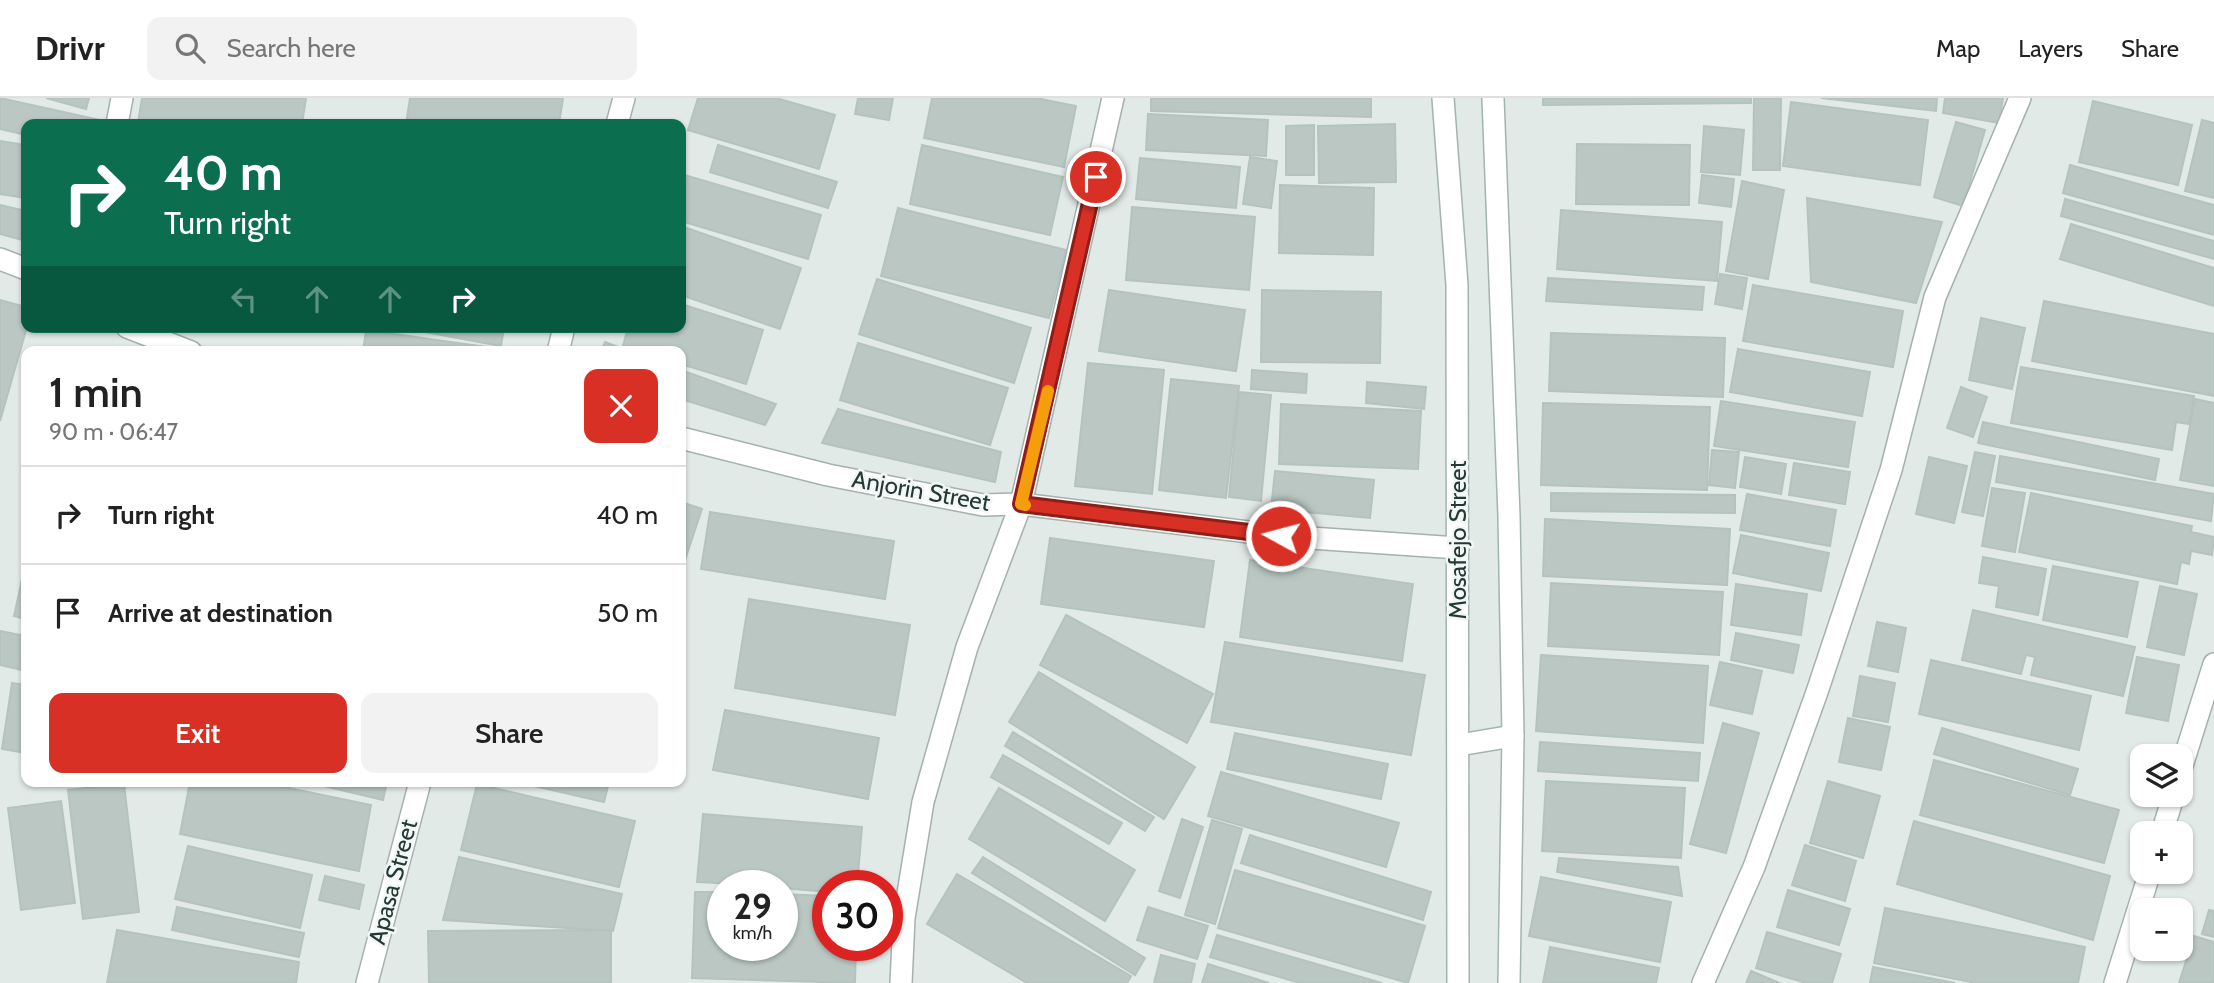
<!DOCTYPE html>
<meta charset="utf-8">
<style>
body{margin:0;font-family:Cabin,sans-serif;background:#f2f2f2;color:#222;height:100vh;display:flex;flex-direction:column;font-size:26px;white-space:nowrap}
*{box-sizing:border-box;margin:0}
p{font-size:23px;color:#767676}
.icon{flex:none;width:38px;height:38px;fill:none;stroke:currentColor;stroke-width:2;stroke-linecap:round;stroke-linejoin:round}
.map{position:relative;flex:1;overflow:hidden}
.sheet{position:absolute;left:21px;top:248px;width:665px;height:441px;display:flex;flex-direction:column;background:#fff;border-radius:14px;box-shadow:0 2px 5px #0004}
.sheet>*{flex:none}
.top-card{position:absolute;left:21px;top:21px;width:665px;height:214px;border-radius:14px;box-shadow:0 2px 5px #0004;background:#0b6e4f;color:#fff;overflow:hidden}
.tools{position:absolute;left:2130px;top:646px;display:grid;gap:14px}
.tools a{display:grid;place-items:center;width:63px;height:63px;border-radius:14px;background:#fff;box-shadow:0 2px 5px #0004;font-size:35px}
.speed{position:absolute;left:707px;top:772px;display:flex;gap:14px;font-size:35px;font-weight:700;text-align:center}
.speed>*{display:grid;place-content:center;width:91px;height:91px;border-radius:50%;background:#fff;box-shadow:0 2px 5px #0004;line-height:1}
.speed small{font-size:18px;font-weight:400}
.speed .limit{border:10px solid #d22;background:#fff;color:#111}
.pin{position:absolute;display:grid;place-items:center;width:60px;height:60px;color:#fff;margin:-30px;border:4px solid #fff;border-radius:50%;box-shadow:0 2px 7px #0007}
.me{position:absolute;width:77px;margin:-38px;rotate:277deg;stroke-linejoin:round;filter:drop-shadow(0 0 5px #0008)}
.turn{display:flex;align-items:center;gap:24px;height:147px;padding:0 28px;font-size:32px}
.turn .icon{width:91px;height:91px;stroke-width:2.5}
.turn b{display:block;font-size:49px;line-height:60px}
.lanes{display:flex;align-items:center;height:66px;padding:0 28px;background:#0003;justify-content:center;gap:35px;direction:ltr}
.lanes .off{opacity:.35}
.round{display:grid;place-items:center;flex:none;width:74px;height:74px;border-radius:14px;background:#f2f2f2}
.overview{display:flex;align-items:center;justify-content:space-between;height:119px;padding:0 28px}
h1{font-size:42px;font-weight:600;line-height:52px}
.action{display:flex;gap:14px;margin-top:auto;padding:14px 28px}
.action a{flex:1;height:80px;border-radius:14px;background:#d93025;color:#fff;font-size:28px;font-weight:600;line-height:80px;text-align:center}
.action a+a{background:#f2f2f2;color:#222}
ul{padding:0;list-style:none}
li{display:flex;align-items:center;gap:21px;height:98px;padding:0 28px;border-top:2px solid #e0e0e0}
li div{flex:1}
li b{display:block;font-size:26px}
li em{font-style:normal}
header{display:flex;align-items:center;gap:42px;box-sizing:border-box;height:98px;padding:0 35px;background:#fff;border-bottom:2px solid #e0e0e0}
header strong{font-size:33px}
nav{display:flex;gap:38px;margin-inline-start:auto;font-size:24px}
.search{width:490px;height:63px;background:#f2f2f2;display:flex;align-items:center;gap:18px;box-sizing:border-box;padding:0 24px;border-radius:14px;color:#767676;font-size:26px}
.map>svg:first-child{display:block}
</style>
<header>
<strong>Drivr</strong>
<div class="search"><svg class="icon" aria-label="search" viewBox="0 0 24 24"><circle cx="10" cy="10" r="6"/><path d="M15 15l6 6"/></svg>Search here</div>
<nav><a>Map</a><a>Layers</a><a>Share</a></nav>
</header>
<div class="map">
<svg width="2214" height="885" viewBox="0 0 2214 885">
<rect width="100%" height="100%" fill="#e2eae7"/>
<g fill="#bac7c3" stroke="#b5c3be" stroke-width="2">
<path d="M0 0 100 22 99 26H26V37L0 31Z"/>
<path d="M46 0H89L86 11Z"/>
<path d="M142 0H306L302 26H143L138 25Z"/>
<path d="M410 0H563L559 26H406Z"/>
<path d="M698 0H776L835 17 819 71 688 32Z"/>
<path d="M858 0H893L889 22 855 16Z"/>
<path d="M932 0H1036L1076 8 1064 69 924 40Z"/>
<path d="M1151 0H1371V19L1151 13Z"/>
<path d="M1543 0H1751V5L1543 7Z"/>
<path d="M1754 0H1781L1780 72H1753Z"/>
<path d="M1821 0H1937L1936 13Z"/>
<path d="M1945 0H2003L1999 25 1943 15Z"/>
<path d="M2093 3 2192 27 2178 87 2079 64Z"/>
<path d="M1791 4 1928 22 1920 87 1783 68Z"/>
<path d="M1148 16 1268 22 1266 58 1146 52Z"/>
<path d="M2202 22 2214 25V100L2185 93Z"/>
<path d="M1956 24 1985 32 1963 108 1934 99Z"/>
<path d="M1395 26 1396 84 1319 85 1318 28Z"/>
<path d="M1314 27V77H1286V28Z"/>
<path d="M1704 28 1744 32 1740 77 1701 74Z"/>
<path d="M0 43 26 47V100L0 96Z"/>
<path d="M1577 46 1690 47 1689 107 1576 106Z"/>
<path d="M718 47 837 84 828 110 710 74Z"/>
<path d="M922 47 1063 79 1050 137 910 106Z"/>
<path d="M1250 59 1277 63 1271 110 1243 106Z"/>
<path d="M1140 60 1240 69 1236 110 1136 101Z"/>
<path d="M2070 67 2214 107V137L2063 95Z"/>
<path d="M681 76 821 117 808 161 681 123Z"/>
<path d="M1702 77 1734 81 1731 109 1699 105Z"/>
<path d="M1742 83 1784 92 1768 181 1726 173Z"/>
<path d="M1280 87 1374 90 1373 157 1279 155Z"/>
<path d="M1807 100 1942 124 1916 205 1811 184Z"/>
<path d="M2065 101 2214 143V161L2061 118Z"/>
<path d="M0 107 26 113V143L0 136Z"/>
<path d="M1132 109 1255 119 1249 192 1126 182Z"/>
<path d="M898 110 1066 152 1049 220 881 178Z"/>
<path d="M1561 112 1722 124 1717 183 1557 171Z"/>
<path d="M2071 126 2214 170V208L2060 161Z"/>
<path d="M681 128 801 170 780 231 681 197Z"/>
<path d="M1720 176 1747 180 1742 211 1715 206Z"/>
<path d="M1548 180 1704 189 1702 212 1546 203Z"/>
<path d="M877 181 1031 230 1014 285 859 236Z"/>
<path d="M1753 187 1903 213 1893 269 1743 243Z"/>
<path d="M1109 192 1245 212 1236 273 1099 253Z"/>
<path d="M1262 192 1381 194 1380 265 1261 264Z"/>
<path d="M0 202 26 209 27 229 0 323Z"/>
<path d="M2044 203 2214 236V298L2032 263Z"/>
<path d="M681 206 763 232 746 286 681 266V254H642L623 248 628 229H681Z"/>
<path d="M1981 220 2025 230 2012 291 1969 282Z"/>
<path d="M398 229H504L501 248Z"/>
<path d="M366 232 501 251 500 254H363Z"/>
<path d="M1551 235 1725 240 1723 299 1549 293Z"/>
<path d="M605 244 631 254H601Z"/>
<path d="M858 245 1008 290 990 347 840 302Z"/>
<path d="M1738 251 1870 274 1862 318 1730 294Z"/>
<path d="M1088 265 1164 272 1152 396 1075 388Z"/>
<path d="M2021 269 2194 298 2189 326 2176 324 2172 352 2011 325Z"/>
<path d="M681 272 776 306 765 327 681 301Z"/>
<path d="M1252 272 1307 276 1306 295 1251 291Z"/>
<path d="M1171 281 1239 288 1226 400 1159 392Z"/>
<path d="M1367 284 1426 289 1424 311 1366 305Z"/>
<path d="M1961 289 1987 299 1973 339 1947 330Z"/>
<path d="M1239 294 1271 297 1261 403 1229 399Z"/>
<path d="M2195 301 2214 305V388L2180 382Z"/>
<path d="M1721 303 1855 324 1848 369 1714 348Z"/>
<path d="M1543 305 1710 309 1707 392 1541 387Z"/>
<path d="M1281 306 1421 313 1418 371 1279 366Z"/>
<path d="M838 311 1001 354 995 384 822 345Z"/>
<path d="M1983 324 2159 361 2155 382 1978 345Z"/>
<path d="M1712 352 1739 354 1735 390 1709 387Z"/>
<path d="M1975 354 1995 358 1983 418 1962 414Z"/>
<path d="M2000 358 2214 396 2211 423 1996 384Z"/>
<path d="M1745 359 1786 366 1781 396 1740 389Z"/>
<path d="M1929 359 1967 368 1954 425 1916 416Z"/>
<path d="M1794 365 1850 374 1845 406 1789 397Z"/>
<path d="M1275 373 1374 382 1370 420 1271 411Z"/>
<path d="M1992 390 2025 395 2015 454 1982 448Z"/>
<path d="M1551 395 1735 397V415L1551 413Z"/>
<path d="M2031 395 2192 428 2191 434 2214 439 2212 457 2191 453 2189 466 2181 464 2177 486 2019 454Z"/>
<path d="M1747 396 1836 412 1830 448 1740 432Z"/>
<path d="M681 404 702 411 684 465 681 464Z"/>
<path d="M710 414 894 443 885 501 701 471Z"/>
<path d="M1545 421 1730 431 1727 487 1543 478Z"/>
<path d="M1741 437 1829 455 1821 493 1733 475Z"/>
<path d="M1050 440 1214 463 1204 529 1041 506Z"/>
<path d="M1983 459 2046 471 2038 517 1996 509 1999 488 1979 485Z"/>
<path d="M1250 462 1413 486 1402 563 1240 539Z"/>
<path d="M2053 468 2138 484 2127 539 2043 522Z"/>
<path d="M22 481 26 482V521L14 518Z"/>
<path d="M1551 485 1723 494 1719 557 1548 548Z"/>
<path d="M1736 486 1807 496 1801 537 1731 527Z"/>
<path d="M2160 488 2197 496 2184 557 2147 549Z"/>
<path d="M749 501 910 527 895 617 735 590Z"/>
<path d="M1973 512 2135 549 2123 598 2031 577 2035 559 2026 557 2021 576 1962 562Z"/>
<path d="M1066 517 1213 596 1187 645 1040 567Z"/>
<path d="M1877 524 1906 530 1898 574 1868 568Z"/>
<path d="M0 533 26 538V573L0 567Z"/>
<path d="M1736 535 1799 547 1793 575 1731 562Z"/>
<path d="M1225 544 1425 577 1411 657 1211 624Z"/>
<path d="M1541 557 1708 568 1703 645 1536 633Z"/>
<path d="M2137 559 2179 567 2168 623 2126 615Z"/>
<path d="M1931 562 2091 598 2079 652 1919 616Z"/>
<path d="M1720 564 1762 573 1752 616 1710 607Z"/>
<path d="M1039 574 1195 669 1164 721 1009 624Z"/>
<path d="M1860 578 1895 585 1888 624 1853 618Z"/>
<path d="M12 585 26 587V655L2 651Z"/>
<path d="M725 612 879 640 868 701 713 672Z"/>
<path d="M1848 620 1890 629 1881 672 1839 664Z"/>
<path d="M1723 625 1759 635 1726 755 1690 746Z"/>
<path d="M1942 630 2078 671 2070 697 1934 656Z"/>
<path d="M1013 634 1154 719 1145 733 1005 648Z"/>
<path d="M1235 635 1388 666 1381 701 1227 671Z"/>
<path d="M1540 644 1700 655 1698 683 1538 673Z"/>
<path d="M1003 657 1122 725 1109 746 991 679Z"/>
<path d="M1934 662 2119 712 2104 765 1920 717Z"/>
<path d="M1221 674 1399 725 1386 769 1208 718Z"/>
<path d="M1546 683 1685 690 1681 760 1542 753Z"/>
<path d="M1828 683 1880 698 1863 760 1810 745Z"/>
<path d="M190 684H260L371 707 359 773 180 736Z"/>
<path d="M307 684H387L383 702Z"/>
<path d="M517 684H609L604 704Z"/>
<path d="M124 686 139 814 83 821 68 692Z"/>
<path d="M477 686 635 723 619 789 461 752Z"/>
<path d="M999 690 1135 772 1105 823 969 741Z"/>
<path d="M61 703 75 805 21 812 8 710Z"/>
<path d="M703 716 862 729 857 788H828V794L782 790V788L697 784Z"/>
<path d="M1182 721 1203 729 1180 800 1159 793Z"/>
<path d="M1212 722 1242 731 1215 826 1185 817Z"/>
<path d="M1914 723 2110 778 2093 842 1897 786Z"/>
<path d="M1250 737 1431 794 1423 822 1241 765Z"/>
<path d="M1805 747 1856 763 1845 803 1792 787Z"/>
<path d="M188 748 312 777 300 830 175 801Z"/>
<path d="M459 759 622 796 613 833 443 822Z"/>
<path d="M983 759 1145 860 1135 877 972 775Z"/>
<path d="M1559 760 1678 769 1682 798 1557 774Z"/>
<path d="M1235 772 1425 828 1408 885 1218 830Z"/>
<path d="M957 776 1131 878 1127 885H1027L927 826Z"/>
<path d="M325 778 364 787 359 811 319 802Z"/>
<path d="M1541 779 1671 804 1660 864 1529 838Z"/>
<path d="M1788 792 1850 811 1839 847 1777 829Z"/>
<path d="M695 794H723V847H782V796L828 798V847H856L855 885 692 880Z"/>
<path d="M177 809 304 835 299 859 172 832Z"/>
<path d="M1148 809 1208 828 1197 861 1137 842Z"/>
<path d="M1885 810 2085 849 2078 885H1976L1874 865Z"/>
<path d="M2209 812 2214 813V839L2202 836Z"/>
<path d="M117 832 299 864 296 885H107Z"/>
<path d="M611 832V885H429L428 833Z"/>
<path d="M1767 834 1841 856 1832 885H1806L1756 870Z"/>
<path d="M1217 837 1382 885H1300L1210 859Z"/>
<path d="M2194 838 2214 844V885H2179Z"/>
<path d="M1550 849 1659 870 1656 885H1543Z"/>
<path d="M1161 857 1195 866 1191 885H1154Z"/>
<path d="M1208 866 1269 885H1202Z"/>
<path d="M1873 869 1955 885H1870Z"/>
<path d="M1751 873 1780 885H1746Z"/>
</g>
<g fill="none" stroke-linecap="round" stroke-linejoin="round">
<g stroke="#a5b1ae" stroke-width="24">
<g id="minor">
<path d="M117 26 122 0"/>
<path d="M617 26 624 0"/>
<path d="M0 161 26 171"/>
<path d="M127 229 191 254"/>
<path d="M558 254 564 229"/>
<path d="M681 340 828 377 983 407 1021 406 1281 438 1458 450"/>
<path d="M2180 674 2214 566"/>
<path d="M2162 735 2174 696"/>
<path d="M367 885 420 684"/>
<path d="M901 885 904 820 923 704 967 549 1021 406 1113 0"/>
<path d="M1703 885 1754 769 1817 594 1891 372 1935 199 2020 0"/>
<path d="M2115 885 2150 774"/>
</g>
</g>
<g stroke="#a2b4af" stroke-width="24">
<g id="secondary">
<path d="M1443 0 1457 187 1458 885"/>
<path d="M1493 0 1509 418 1513 638 1509 885"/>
<path d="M1459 647 1513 638"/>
</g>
</g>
<use href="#minor" stroke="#fff" stroke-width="21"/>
<use href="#secondary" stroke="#fff" stroke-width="21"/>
</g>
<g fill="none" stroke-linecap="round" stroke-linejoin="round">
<g stroke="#8d1f18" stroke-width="18">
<path id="route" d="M1096 79 1021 406 1281 438"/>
</g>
<use href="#route" stroke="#d93025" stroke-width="12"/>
<path stroke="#f59e0b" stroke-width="12" d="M1025 407 1021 406 1048 293"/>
</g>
<g text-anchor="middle" stroke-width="5" stroke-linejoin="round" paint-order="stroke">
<g font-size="24" fill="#243935" stroke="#f2f7f5">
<text transform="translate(921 393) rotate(10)" y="8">Anjorin Street</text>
<text transform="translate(1458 442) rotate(-90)" y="8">Mosafejo Street</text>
<text transform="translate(393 784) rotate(-75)" y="8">Apasa Street</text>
</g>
</g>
</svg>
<div class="tools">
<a><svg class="icon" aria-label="layers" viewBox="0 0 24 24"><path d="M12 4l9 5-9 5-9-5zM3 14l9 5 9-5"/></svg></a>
<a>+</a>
<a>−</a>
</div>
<div class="speed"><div>29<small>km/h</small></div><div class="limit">30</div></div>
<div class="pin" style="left:1096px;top:79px;background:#d93025"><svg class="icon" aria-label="arrive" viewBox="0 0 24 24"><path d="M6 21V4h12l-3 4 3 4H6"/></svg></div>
<svg class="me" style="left:1281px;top:438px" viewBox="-20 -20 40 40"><circle r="17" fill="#d93025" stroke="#fff" stroke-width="3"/><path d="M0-11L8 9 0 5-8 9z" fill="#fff"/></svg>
<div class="top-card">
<div class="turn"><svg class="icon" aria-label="right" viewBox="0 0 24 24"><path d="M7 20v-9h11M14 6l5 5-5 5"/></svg><div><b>40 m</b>Turn right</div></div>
<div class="lanes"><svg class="icon off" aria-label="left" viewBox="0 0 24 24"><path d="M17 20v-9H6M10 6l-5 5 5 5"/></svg><svg class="icon off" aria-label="ahead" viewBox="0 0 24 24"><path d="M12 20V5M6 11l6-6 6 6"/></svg><svg class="icon off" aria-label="ahead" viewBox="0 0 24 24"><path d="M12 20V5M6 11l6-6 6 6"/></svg><svg class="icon" aria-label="right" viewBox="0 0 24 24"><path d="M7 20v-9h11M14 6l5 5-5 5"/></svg></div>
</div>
<section class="sheet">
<div class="overview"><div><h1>1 min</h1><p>90 m · 06:47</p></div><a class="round" style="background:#d93025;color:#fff"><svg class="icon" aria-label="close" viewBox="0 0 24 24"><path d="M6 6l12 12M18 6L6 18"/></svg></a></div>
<ul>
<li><svg class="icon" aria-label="right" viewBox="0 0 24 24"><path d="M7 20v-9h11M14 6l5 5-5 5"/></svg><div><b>Turn right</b></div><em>40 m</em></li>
<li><svg class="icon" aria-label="arrive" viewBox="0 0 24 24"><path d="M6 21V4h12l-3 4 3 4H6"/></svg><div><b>Arrive at destination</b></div><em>50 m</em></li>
</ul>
<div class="action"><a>Exit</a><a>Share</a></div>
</section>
</div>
